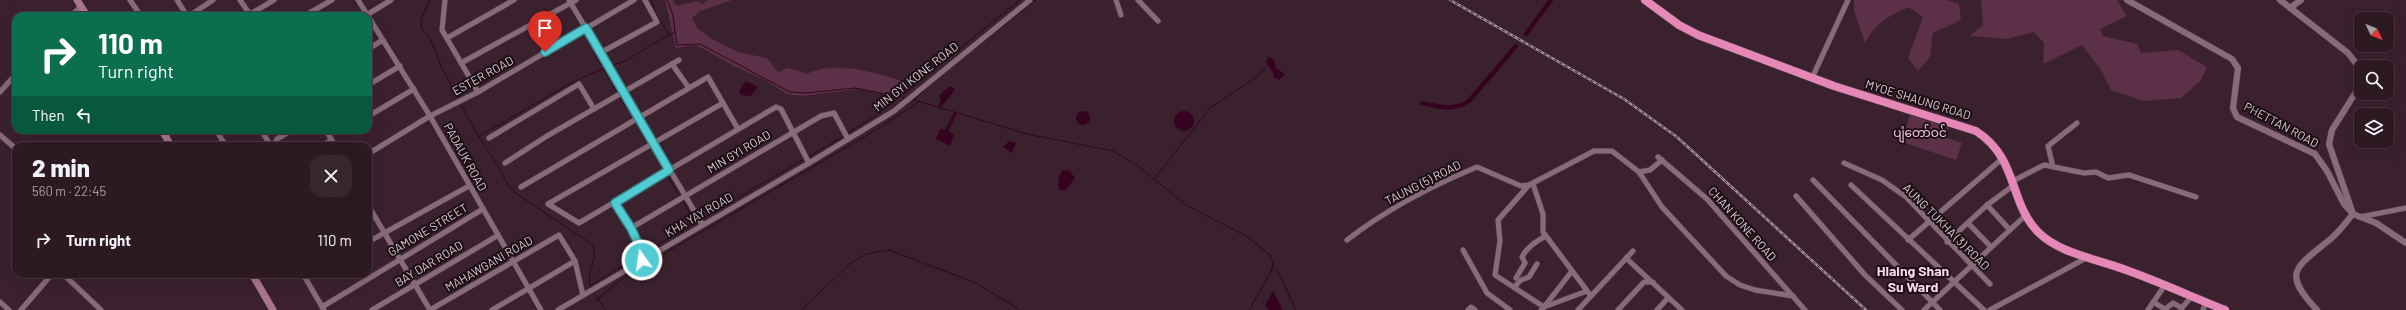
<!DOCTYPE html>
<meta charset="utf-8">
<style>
body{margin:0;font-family:Barlow,"Noto Sans Myanmar",sans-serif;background:#38262f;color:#f1f3f6;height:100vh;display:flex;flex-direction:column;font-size:15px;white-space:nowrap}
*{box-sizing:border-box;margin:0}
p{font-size:13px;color:#a6a0a5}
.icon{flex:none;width:22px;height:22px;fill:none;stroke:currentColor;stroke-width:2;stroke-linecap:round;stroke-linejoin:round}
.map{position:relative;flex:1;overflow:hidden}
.panel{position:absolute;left:12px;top:142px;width:360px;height:136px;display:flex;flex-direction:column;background:#2c1922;border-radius:12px;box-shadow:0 4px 16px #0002,0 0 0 1px #483840}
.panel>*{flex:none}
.hud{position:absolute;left:12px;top:12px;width:360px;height:122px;border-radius:12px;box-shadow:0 4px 16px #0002,0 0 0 1px #483840;background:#0b6e4f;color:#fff;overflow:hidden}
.needle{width:26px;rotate:133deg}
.fabs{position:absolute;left:2354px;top:12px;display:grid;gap:8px}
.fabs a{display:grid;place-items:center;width:40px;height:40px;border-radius:8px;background:#2c1922;box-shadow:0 4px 16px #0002,0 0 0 1px #483840;font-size:20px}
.pin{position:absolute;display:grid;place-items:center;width:34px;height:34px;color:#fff;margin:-41px -17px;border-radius:50% 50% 50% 0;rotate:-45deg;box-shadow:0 0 4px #0007}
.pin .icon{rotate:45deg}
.me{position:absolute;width:44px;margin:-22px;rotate:346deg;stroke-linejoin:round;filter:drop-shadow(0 0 3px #0008)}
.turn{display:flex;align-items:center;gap:14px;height:84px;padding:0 20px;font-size:18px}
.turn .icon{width:52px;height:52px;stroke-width:2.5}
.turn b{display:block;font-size:28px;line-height:34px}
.then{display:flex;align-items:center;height:38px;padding:0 20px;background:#0003;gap:8px;font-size:15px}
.round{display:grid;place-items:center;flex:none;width:42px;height:42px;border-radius:12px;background:#38262f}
.headline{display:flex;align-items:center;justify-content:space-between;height:68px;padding:0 20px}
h1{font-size:24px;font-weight:800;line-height:30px}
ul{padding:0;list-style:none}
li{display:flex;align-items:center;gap:12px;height:60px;padding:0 20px}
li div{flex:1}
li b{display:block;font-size:15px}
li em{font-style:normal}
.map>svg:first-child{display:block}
</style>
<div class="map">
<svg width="2406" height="310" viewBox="0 0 2406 310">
<rect width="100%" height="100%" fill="#3b212e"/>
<g fill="#5c3046">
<path d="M665 0H672L677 6 697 1 703 4 708 0H732L700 11 692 18 697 28 710 38 738 52 767 58 778 72 789 68 807 74C834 59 885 74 912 85L900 99 878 92 857 89 803 96 787 94 765 80 736 67 702 48 694 45 676 48Z"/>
<path d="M1854 0H1946L1959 4 1961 20 1933 33 1930 57 1918 71 1908 58 1923 17 1909 7C1889 16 1876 22 1865 43L1854 11Z"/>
<path d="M1981 0H2117L2127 16 2100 29 2103 36 2137 44 2141 53 2178 50 2207 67 2200 81 2181 98 2143 101 2111 90 2101 70 2082 45 2043 64 2044 43 2034 32 2007 39 1970 36 1983 25Z"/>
<path d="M1910 115 1949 128 1946 138 1962 143 1956 160 1902 142Z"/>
</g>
<g fill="#350220">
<path d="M1269 57 1274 60 1276 68 1285 74 1279 80 1273 77 1274 75 1266 61Z"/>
<path d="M746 81 758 87 751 96 741 95 739 91Z"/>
<path d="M948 87H952L955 90 941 107H938L941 101 939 96Z"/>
<circle cx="1184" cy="121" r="10"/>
<circle cx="1083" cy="118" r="7"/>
<path d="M954 112 957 113 948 131 954 135 950 146 936 139 940 129 945 130Z"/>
<path d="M1009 141 1016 143 1012 153 1003 147Z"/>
<path d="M1062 170 1070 171 1075 178 1065 191 1058 189 1059 176Z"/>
<path d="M1273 291 1283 310H1269L1265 305Z"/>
</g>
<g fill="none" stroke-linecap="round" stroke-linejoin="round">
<g stroke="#350220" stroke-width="1">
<path d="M430 0 421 20 422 29 431 40 441 66 459 99"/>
<path d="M651 0 655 12 669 35 675 32 677 45 700 44 790 92 806 93 855 88 906 98"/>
<path d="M667 0 673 15 675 32"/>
<path d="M594 53 602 66"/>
<path d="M610 66 625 61 668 35"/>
<path d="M604 70 617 92"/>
<path d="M936 80 1035 0"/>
<path d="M620 98 633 117"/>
<path d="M911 99 1027 134 1113 151 1137 165 1186 205 1246 236 1270 255 1273 263 1271 272 1249 310"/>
<path d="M914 100 932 83"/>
<path d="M461 104C471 125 483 144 496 163 503 174 505 183 514 192L593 245C599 262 584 272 591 289"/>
<path d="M636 123 648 143"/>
<path d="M848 133 881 112 1020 0"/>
<path d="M478 137 569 84 606 67"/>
<path d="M652 149 665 171"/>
<path d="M809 156 844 136"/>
<path d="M666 173 679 195"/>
<path d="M1154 179 1211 107 1258 76 1268 65"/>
<path d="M703 218 804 159"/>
<path d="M646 252 695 222 683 201"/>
<path d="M1272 268 1278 272 1296 310"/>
<path d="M591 285 640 255"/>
<path d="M593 292 606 310"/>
<path d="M597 300 615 284 633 272 876 130 919 102"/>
<path d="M801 310 851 263 866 254 889 250 976 283 1020 310"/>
</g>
<g stroke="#350220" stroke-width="4.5">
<path d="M1526 34 1551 0"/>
<path d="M1422 103C1438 107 1454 111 1469 101L1516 46"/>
</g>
<g stroke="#523d48" stroke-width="6">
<g id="minor">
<path d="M130 0 141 16"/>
<path d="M177 0 187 16"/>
<path d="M240 0 251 16"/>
<path d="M358 0 368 16"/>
<path d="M445 0 442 30 478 92"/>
<path d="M569 0 702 224"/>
<path d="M1116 0 1121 15"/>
<path d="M1138 0 1158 21"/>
<path d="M71 16 81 6"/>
<path d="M189 16 213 0"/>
<path d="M247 16 274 0"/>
<path d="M304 16 332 0"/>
<path d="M365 16 391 0"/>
<path d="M368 16 430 116 541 310"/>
<path d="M447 38 514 0"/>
<path d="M368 49 383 40"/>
<path d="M600 53 657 22 645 0"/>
<path d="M461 63 576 0"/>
<path d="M672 64 689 88"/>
<path d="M1812 78 1848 0"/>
<path d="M368 85 400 66"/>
<path d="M0 92 16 74"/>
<path d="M723 103 548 204 579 223 776 107 781 109 809 163"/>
<path d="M372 114 414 89"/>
<path d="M216 130 226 146"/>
<path d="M261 130 271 146"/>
<path d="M326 130 335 146"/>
<path d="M0 135 16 149"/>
<path d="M489 138 579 84 594 109"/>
<path d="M273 146 277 139 292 130"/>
<path d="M322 146 331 140"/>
<path d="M368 154 430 116 478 92 634 0"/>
<path d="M1658 157 1707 199 1805 310"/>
<path d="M505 163 547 136 679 60"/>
<path d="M1844 163 1882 180 1906 197 1990 284"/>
<path d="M2053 167 2048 146 2077 123"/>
<path d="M1639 172 1650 170 1662 160"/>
<path d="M1813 180 1940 310"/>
<path d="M2013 181 2044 165 2084 173 2096 172 2108 178 2129 175 2196 197"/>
<path d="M1533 184 1543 214V232L1591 296"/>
<path d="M1529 185 1498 220 1500 241 1495 275 1544 307 1572 271"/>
<path d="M1851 185 1984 310"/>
<path d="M521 187 708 77 738 129"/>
<path d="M1796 196 1865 275 1902 310"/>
<path d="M615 203 631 228 644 256 643 260"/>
<path d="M368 205 430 310"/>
<path d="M1987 205 2010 230"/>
<path d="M2360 217 2406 208"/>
<path d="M1968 223 1991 247"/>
<path d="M631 228 821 116 834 113 848 139"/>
<path d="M1347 240C1387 209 1431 186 1477 167L1521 186 1529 185 1594 151H1612L1639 172 1662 207 1726 276 1740 285 1755 290 1793 296"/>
<path d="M1908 240 2003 158"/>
<path d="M368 242 469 186"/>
<path d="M1947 242 1987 205 2014 185"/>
<path d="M1463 250 1487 293 1510 310"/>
<path d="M1626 258 1682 310"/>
<path d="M63 274 101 310"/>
<path d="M303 274 324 310"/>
<path d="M305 278 312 274"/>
<path d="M1516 278 1525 263 1522 257C1527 247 1536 241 1546 236"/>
<path d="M1514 287 1521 280 1529 277 1537 264"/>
<path d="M0 302 9 310"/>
<path d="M2153 302 2165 309"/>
<path d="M322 307 483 209"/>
<path d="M2181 309 2192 296"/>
<path d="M21 310 52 274"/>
<path d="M372 310 497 236"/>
<path d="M430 310 559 235 575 261 583 295"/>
<path d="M492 310 575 261"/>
<path d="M558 310 809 163 894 111 1030 0"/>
<path d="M1468 310 1471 307 1475 310"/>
<path d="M1541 310 1544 307 1587 291"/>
<path d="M1578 310 1633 251"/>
<path d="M1618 310 1644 282H1653"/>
<path d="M1657 310 1668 298"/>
<path d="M1924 310 2027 214"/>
<path d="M1990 310 2088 257"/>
<path d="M2148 310 2165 285"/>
<path d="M2164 310 2173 303 2182 308"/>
<path d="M2203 310 2206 302"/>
</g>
</g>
<g stroke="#523d48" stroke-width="7">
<g id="tertiary">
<path d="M2127 0 2232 59 2238 68 2233 108 2237 117 2315 154 2327 171 2344 204 2353 214 2376 223 2406 243"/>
<path d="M2280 0 2348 53 2361 70"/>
<path d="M2290 8 2301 0"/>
<path d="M2317 310C2282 273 2295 268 2328 241 2338 234 2345 223 2353 214L2329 144 2332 130 2361 84"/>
</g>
</g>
<g stroke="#523d48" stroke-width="8">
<g id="secondary">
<path d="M77 0 87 16"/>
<path d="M162 130 171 146"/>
<path d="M252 274 273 310"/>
</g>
</g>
<g stroke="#523d48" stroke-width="9">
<path id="trunk" d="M1645 0 1679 25 1698 35 1834 86 1976 131C2019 159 2008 201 2038 232 2060 254 2098 259 2126 270 2160 282 2192 297 2225 310"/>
</g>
<use href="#minor" stroke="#886a78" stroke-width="5"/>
<use href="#tertiary" stroke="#886a78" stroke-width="6"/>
<use href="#secondary" stroke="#ab7590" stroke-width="7"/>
<use href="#trunk" stroke="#e688b7" stroke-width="8"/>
<g stroke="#a4909a" stroke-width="2.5">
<path id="rail" d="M1450 0 1624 99 1677 137 1866 310"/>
</g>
<use href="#rail" stroke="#1b0f15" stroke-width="1" stroke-dasharray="3" stroke-linecap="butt"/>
</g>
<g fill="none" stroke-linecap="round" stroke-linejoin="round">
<g stroke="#358588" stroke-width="10">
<path id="route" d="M545 52 586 28 669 170 615 203 631 228 644 256 642 260"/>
</g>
<use href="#route" stroke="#51ccd2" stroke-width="7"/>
</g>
<g text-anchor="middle" stroke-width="4" stroke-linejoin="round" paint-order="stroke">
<g font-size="12" fill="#decdd5" stroke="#1b0f15">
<text transform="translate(483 76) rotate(-29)" y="4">ESTER ROAD</text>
<text transform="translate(916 77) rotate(-38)" y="4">MIN GYI KONE ROAD</text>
<text transform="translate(1918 100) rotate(17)" y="4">MYOE SHAUNG ROAD</text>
<text transform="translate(2281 125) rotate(28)" y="4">PHETTAN ROAD</text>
<text transform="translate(739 152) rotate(-31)" y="4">MIN GYI ROAD</text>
<text transform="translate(465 157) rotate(61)" y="4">PADAUK ROAD</text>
<text transform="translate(1423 183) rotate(-27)" y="4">TAUNG (5) ROAD</text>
<text transform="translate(699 215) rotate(-30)" y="4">KHA YAY ROAD</text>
<text transform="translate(1742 224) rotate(48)" y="4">CHAN KONE ROAD</text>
<text transform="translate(1946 227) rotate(45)" y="4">AUNG TUKHA (3) ROAD</text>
<text transform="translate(428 230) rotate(-31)" y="4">GAMONE STREET</text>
<text transform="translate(429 264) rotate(-31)" y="4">BAY DAR ROAD</text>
<text transform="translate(489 264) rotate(-30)" y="4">MAHAWGANI ROAD</text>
</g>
<g font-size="12" fill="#fdc6df" stroke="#1b0f15">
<text x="1920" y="137">ပျံတော်ဝင်</text>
</g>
<g font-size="14" font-weight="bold" fill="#fbd8e7" stroke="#1b0f15">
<text x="1913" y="276">Hlaing Shan<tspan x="1913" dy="16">Su Ward</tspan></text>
</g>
</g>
</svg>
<div class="fabs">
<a><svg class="needle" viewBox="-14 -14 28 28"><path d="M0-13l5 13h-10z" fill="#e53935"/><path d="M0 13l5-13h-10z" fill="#a6a0a5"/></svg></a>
<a><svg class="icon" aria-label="search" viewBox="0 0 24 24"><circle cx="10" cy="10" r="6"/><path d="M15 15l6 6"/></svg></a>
<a><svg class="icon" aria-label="layers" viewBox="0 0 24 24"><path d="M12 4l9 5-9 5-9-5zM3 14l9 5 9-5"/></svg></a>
</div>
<div class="pin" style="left:545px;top:52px;background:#d93025"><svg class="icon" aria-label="arrive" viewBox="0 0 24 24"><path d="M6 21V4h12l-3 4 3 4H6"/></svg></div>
<svg class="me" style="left:642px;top:260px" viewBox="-20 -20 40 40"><circle r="17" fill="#51ccd2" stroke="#fff" stroke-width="3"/><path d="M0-11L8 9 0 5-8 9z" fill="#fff"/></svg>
<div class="hud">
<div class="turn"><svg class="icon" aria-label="right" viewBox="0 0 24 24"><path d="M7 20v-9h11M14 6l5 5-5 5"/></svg><div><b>110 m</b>Turn right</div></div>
<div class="then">Then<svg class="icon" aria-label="left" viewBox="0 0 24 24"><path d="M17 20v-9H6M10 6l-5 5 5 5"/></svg></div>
</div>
<section class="panel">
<div class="headline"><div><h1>2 min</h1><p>560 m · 22:45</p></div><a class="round"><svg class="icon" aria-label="close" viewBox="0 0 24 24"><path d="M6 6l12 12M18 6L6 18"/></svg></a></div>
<ul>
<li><svg class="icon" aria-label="right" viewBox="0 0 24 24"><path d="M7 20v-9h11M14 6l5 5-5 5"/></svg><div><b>Turn right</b></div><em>110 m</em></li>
</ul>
</section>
</div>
